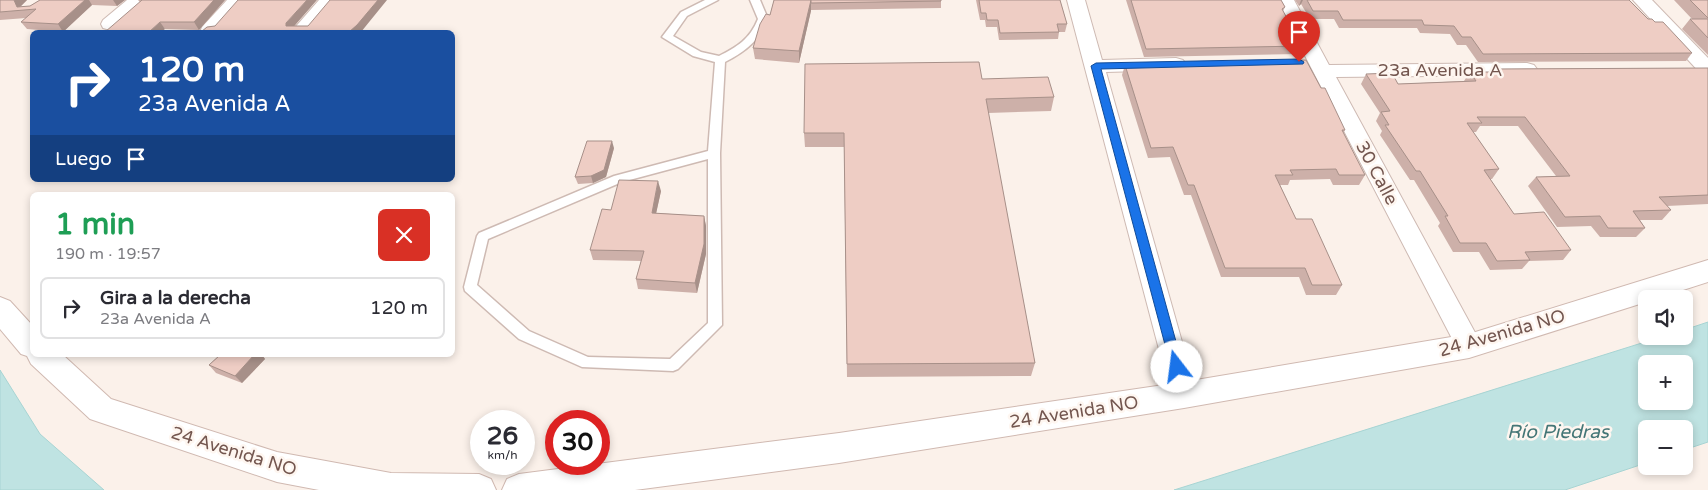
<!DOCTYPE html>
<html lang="es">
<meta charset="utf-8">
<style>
body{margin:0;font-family:"Varela Round",sans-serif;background:#f7f7f7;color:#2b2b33;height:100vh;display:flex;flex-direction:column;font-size:19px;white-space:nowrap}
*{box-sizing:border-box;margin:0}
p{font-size:16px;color:#7c7c81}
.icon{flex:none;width:28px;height:28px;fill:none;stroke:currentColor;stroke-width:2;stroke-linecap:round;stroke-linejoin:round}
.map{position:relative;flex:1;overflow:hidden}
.panel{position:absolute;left:30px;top:192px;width:425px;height:165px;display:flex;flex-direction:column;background:#fff;border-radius:8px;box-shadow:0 2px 8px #0003}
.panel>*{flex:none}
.guide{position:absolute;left:30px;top:30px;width:425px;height:152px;border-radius:8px;box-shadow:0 2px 8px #0003;background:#1a4fa0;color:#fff;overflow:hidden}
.fabs{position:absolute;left:1638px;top:290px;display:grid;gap:10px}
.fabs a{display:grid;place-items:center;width:55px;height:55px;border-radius:8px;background:#fff;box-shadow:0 2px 8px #0003;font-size:25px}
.speed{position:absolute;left:470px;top:410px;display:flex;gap:10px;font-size:25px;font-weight:700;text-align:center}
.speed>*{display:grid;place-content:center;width:65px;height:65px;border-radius:50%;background:#fff;box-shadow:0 2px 8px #0003;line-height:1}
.speed small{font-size:12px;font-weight:400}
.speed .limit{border:8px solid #d22;background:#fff;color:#111}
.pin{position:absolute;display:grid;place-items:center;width:42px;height:42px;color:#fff;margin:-51px -21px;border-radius:50% 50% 50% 0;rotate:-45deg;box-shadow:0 0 5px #0007}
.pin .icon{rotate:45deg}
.me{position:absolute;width:55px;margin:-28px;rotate:345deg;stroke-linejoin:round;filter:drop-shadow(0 0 4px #0008)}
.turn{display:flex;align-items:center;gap:18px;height:105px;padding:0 25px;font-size:22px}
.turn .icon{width:65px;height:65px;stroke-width:2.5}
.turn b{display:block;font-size:35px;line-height:42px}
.then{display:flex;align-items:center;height:48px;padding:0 25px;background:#0003;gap:10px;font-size:19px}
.round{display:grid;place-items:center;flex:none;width:52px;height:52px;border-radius:8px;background:#f7f7f7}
.summary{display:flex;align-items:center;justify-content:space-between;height:85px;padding:0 25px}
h1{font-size:30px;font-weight:700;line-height:38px;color:#1e9e55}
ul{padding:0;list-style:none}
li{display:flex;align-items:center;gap:15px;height:62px;margin:0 10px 8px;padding:0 15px;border:2px solid #e1e1e2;border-radius:8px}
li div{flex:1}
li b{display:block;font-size:19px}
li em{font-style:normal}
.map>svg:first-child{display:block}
</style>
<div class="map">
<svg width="1708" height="490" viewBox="0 0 1708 490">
<rect width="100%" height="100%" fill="#fbf1ea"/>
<g fill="#bfe3e2" stroke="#a7d4d3" fill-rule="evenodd">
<path d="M1708 322V442L1684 450V429H1646V463L1565 490H1174L1664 336H1684V330ZM1646 364H1684V401H1646Z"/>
<path d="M0 370 40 434 104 490H0Z"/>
</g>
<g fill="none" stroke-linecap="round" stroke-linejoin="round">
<g stroke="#cebab3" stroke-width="3">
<path id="lane" d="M705 0H718L687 16 673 36 701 52 719 56C737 47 750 39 758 19L750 0H760L768 19C759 41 746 51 725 62L720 153 722 325 678 369 673 371 582 367 519 339 465 291 464 287 477 236 479 233 614 176 708 151 715 62 693 56 662 37 681 12ZM708 159V323L670 359 588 357 529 331 477 285 488 239 622 182Z"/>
</g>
<g stroke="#cebab3" stroke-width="2">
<g id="street">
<path d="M127 0H147L117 28 110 30 103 28 101 24 103 20Z"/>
<path d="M227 0H246L218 32H200L202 27Z"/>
<path d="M319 0H338L310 32H291Z"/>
<path d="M1067 0H1085L1102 60 1176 58 1183 60 1186 64 1183 68 1176 70 1106 72 1197 395 1194 403 1184 407 1174 403 1171 395Z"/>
<path d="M1276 0H1294L1329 65 1527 63 1534 65 1537 69 1534 73 1527 75 1336 77 1478 338 1482 346 1478 354 1469 357 1460 354Z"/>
<path d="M1633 0H1652L1708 58V76L1701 74Z"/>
</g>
</g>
<g stroke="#d0b9b1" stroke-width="2">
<g id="secondary">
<path d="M1708 260V282L1655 299H1646V302L1469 358 1184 408 839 463 635 490H502L507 479 519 474 839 433 1184 382 1469 334Z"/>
<path d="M0 297 10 301 32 325V355H63L111 399 277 452 391 473 479 474 491 479 496 490H319L277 482 90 419 31 364 27 356 21 354 0 329Z"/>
</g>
</g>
<use href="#lane" fill="#fff" fill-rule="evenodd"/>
<use href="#street" fill="#fff" fill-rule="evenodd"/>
<use href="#secondary" fill="#fff" fill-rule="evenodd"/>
</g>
<g fill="#cdb0a9">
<path d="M0 0H27L20 7 30 6 40 0H125L117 6 92 5 63 32 27 29 21 22 26 18 0 20Z"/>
<path d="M138 0H225L199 30 165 29Z"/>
<path d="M774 0 941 1V8L811 10 799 63 755 59 753 48 770 15Z"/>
<path d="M976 0H1060L1067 24 1065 32H1059L1058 39 999 40 997 27H986L985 20H980Z"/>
<path d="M1126 0H1281L1285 7 1283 11 1302 46 1299 54 1144 57Z"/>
<path d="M1295 0H1629L1648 19 1655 22 1692 53 1686 61 1478 62 1466 45H1457L1450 34 1420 33 1417 28H1339L1334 19H1310L1301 4 1299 6Z"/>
<path d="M1674 0H1708V55L1682 29 1690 19H1692Z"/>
<path d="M1152 63 1345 130 1343 133 1365 175 1359 185H1333L1330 179 1290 180 1288 185H1280L1296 219 1342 285 1336 295H1306L1299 277H1221L1191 195H1184L1170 157 1148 158 1122 75 1125 65H1151Z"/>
<path d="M1708 68V204L1667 206 1671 210 1662 220H1640L1645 228 1636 237H1600L1591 226 1557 227 1528 186 1536 177 1556 176 1518 126H1480L1476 132H1473L1499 169 1492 179H1490L1514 214 1571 250 1563 260 1529 261 1522 269 1490 270 1479 252H1453L1438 226 1440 223 1414 180H1410L1380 135 1382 131 1376 121 1380 113 1361 84 1366 74 1398 84 1464 81 1470 72H1493L1496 69Z"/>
<path d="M982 79 1054 97 1051 111 988 113 1035 363 1031 376 847 377 844 147H805L804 133Z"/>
<path d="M614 148 606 177 593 183 578 184 575 177Z"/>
<path d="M661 191 656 213 704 216 706 226V254L697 293 638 289 636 279 641 261 593 260 590 250 611 210Z"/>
<path d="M220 355H262L265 359 242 383 216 373 209 365Z"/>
</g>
<g fill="#a79089">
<path d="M13 0H27L19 8 17 7Z"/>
<path d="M85 0H89L92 5 63 32 58 24Z"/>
<path d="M113 0H125L117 6Z"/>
<path d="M214 0H225L199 30 194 22Z"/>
<path d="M307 0H317L290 31 286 26V23Z"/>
<path d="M378 0H387L361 32H349Z"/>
<path d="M811 0V11L799 63V51Z"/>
<path d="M1301 0H1303L1301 4 1299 6Z"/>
<path d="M160 22 165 29 161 32H149Z"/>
<path d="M612 141 614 148 606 177 593 183 591 176Z"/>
<path d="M658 181 661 191 654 223 652 213Z"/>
<path d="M704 216 706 226V254L697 293 695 283Z"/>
<path d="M254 355H262L265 359 242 383 235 376Z"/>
</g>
<g fill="#eecdc4" stroke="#a79089">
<path d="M0 0H14L17 7 30 6 40 0H85L58 24 21 22 36 9 0 12Z"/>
<path d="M142 0H214L194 22H160L149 32H105Z"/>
<path d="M238 0H307L286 23V26H308L330 0H378L357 25 349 32H201L207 27 215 26Z"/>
<path d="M774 0H811L799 51 753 48 760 24 766 14 770 15Z"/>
<path d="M811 0H941V1L811 3Z"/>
<path d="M979 0H1060L1067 24H1057L1059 32 1000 33 998 20H987L986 13H981Z"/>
<path d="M1131 0H1281L1285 7 1282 9 1302 46 1146 49Z"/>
<path d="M1307 0H1629L1648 19H1652L1655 22H1663L1692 53 1483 54 1471 37H1462L1454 26 1424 25 1422 20H1343L1338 11H1313Z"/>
<path d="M1690 0H1708V18Z"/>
<path d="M1690 19H1708V38Z"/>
<path d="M1306 60 1321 88H1325L1345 130H1342L1365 175H1339L1336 169 1290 170 1293 175H1275L1296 219H1312L1342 285H1312L1305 268H1225L1194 185H1188L1173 147 1151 148 1125 65H1152V63Z"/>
<path d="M979 62 982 79 1048 77 1054 97 986 99 1035 363 847 364 844 133H804L805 64Z"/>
<path d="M1708 68V195L1659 197 1671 210 1633 211 1645 228H1608L1600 216 1565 217 1536 177 1570 176 1525 117H1477L1482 123H1467L1499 169 1484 170 1514 214 1544 212 1571 250 1525 252 1530 260 1497 261 1486 243H1460L1445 216H1448L1420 171H1416L1385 125H1389L1381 112 1390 111 1366 74 1392 73 1398 84 1476 81 1470 72H1498L1496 69Z"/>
<path d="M587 141H612L604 170 591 176 575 177Z"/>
<path d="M619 180 658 181 652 213 704 216V244L695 283 636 279 644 251 590 250 602 209 611 210Z"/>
<path d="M220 355H254L235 376 209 365Z"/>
</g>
<path fill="#1a73e8" stroke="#114b97" d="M1299 59 1304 62 1303 64 1101 69 1183 367 1181 371 1177 372 1172 371 1091 66 1096 63Z"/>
<g text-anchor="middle" stroke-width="5" stroke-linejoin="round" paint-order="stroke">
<g font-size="18" fill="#73564f" stroke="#fef6f0">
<text x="1440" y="76">23a Avenida A</text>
<text transform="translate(1377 173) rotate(62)" y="6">30 Calle</text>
<text transform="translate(1502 333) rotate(-16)" y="6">24 Avenida NO</text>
<text transform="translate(1074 412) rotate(-9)" y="6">24 Avenida NO</text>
<text transform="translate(234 451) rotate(17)" y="6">24 Avenida NO</text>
</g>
<g font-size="19" font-style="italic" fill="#447676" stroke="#fef6f0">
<text x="1558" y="438">Río Piedras</text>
</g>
</g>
</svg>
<div class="fabs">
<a><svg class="icon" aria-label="sound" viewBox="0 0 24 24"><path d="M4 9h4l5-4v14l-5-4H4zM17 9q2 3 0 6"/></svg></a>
<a>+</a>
<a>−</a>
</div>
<div class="speed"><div>26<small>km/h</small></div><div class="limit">30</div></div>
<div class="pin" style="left:1299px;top:62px;background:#d93025"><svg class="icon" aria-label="arrive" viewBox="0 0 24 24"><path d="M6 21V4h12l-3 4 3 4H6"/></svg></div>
<svg class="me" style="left:1177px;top:367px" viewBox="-20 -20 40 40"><circle r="19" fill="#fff"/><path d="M0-13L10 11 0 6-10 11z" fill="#1a73e8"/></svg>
<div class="guide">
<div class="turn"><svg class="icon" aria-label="right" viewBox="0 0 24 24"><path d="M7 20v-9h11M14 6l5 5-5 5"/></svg><div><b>120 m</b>23a Avenida A</div></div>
<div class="then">Luego<svg class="icon" aria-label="arrive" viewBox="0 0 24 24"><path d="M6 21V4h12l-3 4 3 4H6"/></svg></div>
</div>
<section class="panel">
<div class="summary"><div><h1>1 min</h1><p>190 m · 19:57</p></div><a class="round" style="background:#d93025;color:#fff"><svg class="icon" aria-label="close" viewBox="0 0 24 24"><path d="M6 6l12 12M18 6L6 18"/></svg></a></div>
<ul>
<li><svg class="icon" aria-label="right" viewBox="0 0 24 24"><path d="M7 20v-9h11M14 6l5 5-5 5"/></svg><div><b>Gira a la derecha</b><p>23a Avenida A</p></div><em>120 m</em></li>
</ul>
</section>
</div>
